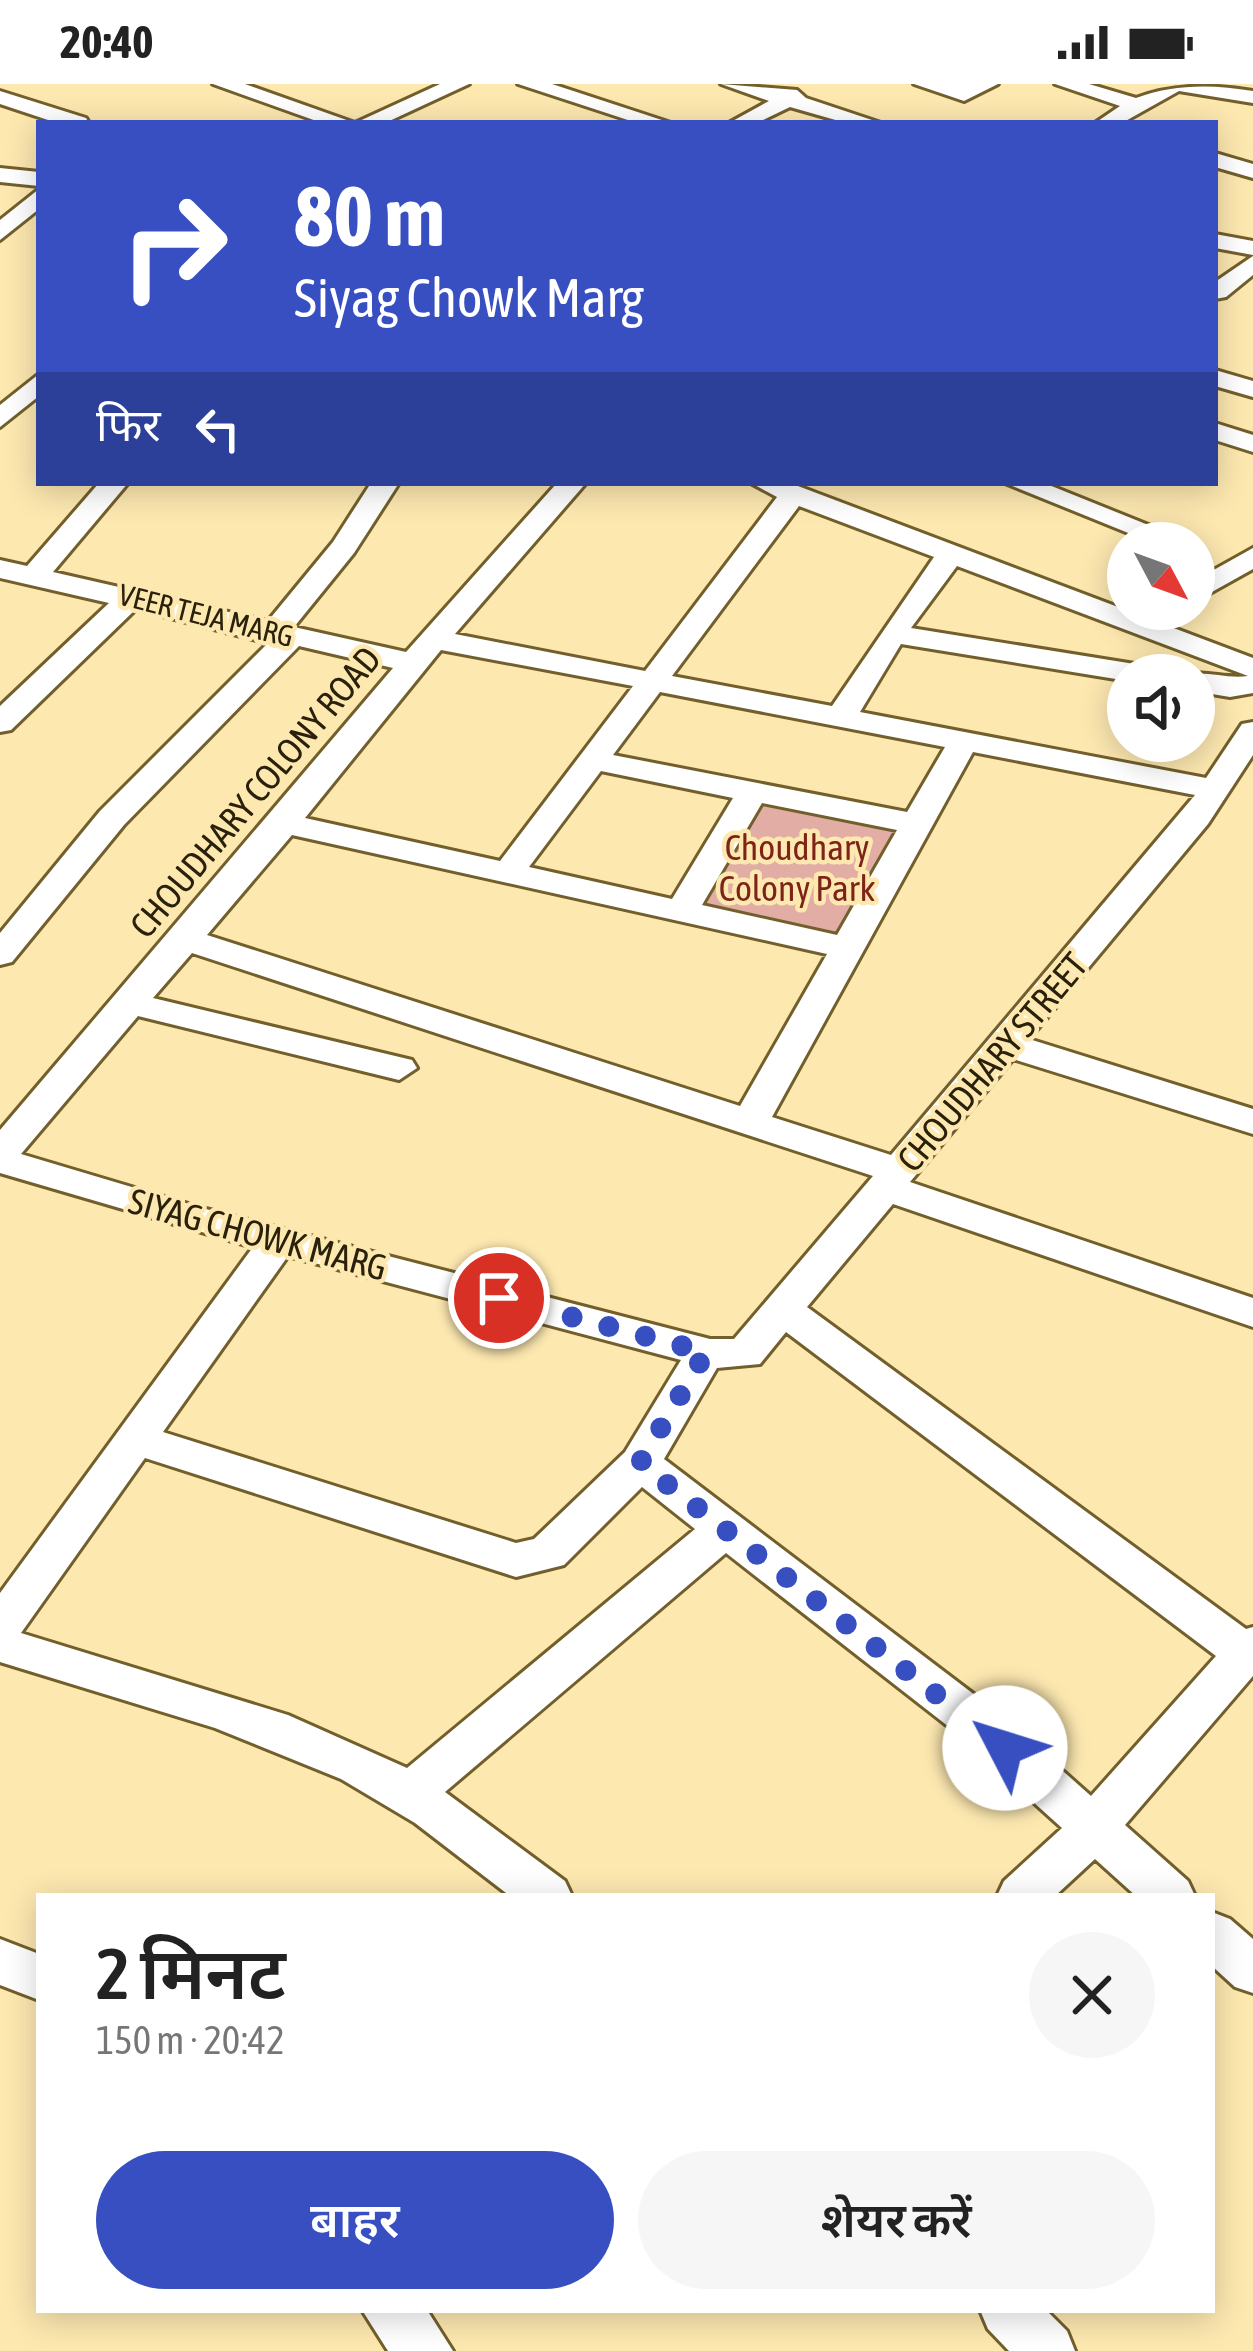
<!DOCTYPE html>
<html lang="hi">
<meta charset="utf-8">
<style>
body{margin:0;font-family:"Asap Condensed","Noto Sans Devanagari",sans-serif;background:#f6f6f6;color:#222;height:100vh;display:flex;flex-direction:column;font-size:45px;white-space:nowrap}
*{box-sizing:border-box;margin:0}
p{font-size:39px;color:#767676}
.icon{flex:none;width:66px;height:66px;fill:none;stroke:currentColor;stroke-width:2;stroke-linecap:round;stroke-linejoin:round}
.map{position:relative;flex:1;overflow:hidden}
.panel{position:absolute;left:36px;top:1809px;width:1179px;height:420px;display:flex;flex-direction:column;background:#fff;border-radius:0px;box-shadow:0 6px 30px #0003}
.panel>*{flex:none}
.top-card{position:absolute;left:36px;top:36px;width:1182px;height:366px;border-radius:0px;box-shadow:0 6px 30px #0003;background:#374fc0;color:#fff;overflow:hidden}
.needle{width:78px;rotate:131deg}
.buttons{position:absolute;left:1107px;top:438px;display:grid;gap:24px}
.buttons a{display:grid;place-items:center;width:108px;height:108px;border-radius:50%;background:#fff;box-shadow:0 6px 30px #0003;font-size:60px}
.pin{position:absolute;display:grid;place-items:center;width:102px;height:102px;color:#fff;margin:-51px;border:6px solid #fff;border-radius:50%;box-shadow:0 3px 12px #0007}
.me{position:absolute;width:132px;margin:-66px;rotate:310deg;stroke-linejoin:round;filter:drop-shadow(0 0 9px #0008)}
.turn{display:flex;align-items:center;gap:42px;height:252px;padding:0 60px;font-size:54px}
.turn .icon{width:156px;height:156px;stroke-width:2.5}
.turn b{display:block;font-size:84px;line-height:102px}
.then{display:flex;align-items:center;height:114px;padding:0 60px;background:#0003;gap:24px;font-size:45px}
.round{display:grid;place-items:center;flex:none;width:126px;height:126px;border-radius:63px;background:#f6f6f6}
.summary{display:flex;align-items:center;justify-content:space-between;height:204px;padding:0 60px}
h1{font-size:72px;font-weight:600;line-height:90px}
.primary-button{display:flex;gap:24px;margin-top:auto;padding:24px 60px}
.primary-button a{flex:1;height:138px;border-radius:72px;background:#374fc0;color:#fff;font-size:48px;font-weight:600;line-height:138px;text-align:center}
.primary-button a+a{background:#f6f6f6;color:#222}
.status{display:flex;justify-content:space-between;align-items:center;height:84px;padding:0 60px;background:#fff;direction:ltr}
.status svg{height:33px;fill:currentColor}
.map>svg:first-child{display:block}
</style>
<div class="status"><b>20:40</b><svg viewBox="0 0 49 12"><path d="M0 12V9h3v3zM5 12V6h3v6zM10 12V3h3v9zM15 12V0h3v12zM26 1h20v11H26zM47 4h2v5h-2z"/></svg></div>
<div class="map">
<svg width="1253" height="2267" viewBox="0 0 1253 2267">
<rect width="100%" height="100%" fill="#fde8b0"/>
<path fill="#e1ada5" d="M764 716 899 742 843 855 692 824Z"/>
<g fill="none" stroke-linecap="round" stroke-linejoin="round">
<g stroke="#725f2b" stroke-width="6">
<g id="minor">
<path d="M213 0H245L355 39H322Z"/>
<path d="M440 0H469L385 39H355Z"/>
<path d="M518 0H552L671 39H637Z"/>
<path d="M721 0 797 6 806 14 881 39H846L790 23 757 39H729L769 17Z"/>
<path d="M914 0H998L964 17Z"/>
<path d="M1055 0H1089L1136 14C1173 0 1212 0 1253 7V19L1179 7 1122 39H1095L1120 22Z"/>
<path d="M0 7 86 34 89 39H57L0 20Z"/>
<path d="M1215 69 1253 80V94L1215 83Z"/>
<path d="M0 84 39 88V102L0 98Z"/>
<path d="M39 105V125L0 156V136Z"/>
<path d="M1215 150 1253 157V171L1215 164Z"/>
<path d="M1253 172V191L1226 213 1215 215V198Z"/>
<path d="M1215 286 1253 297V313L1215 302Z"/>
<path d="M39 290V312L0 343V321Z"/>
<path d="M1215 339 1253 351V368L1215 356Z"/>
<path d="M99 399H128L53 488 268 537 333 458 371 399H399L354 469 294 543 406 568 557 399H586L455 550 645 587 777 413 751 399H790L1253 574V609L1230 613 1194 607V591H1185C1205 586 1226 595 1248 592L957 482 911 544 1147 582 1162 591H1128V597L901 560 860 628 1206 694 1242 640 1253 638V671L1208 740 1029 955 1253 1025V1050L1013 975 910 1098 1253 1214V1243L893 1120 807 1223 1246 1545 1253 1543V1592L1125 1741 1188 1797 1195 1812H1136L1095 1775 1055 1812H997L1004 1797 1062 1744 958 1650 726 1469 445 1708 565 1797 572 1812H510L415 1739 341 1695 215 1644 0 1578V1509L253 1163 0 1089V1046L393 584 299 562 124 741 12 878 0 881V849L100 727 268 559 136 525 11 646 0 648V622L109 519 0 494V476L27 482ZM799 422 934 473 832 622 672 592ZM441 566 633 602 500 777 305 734ZM660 608 945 663 907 728 613 671ZM973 668 1195 711 891 1071 772 1033ZM601 687 733 714 672 815 529 783ZM762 719 897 746 837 851 702 821ZM292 751 827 870 740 1022 207 851ZM192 869 873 1092 734 1255H710L202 1124 21 1070 138 932 399 996 417 984 412 976 153 914ZM288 1172 681 1276 625 1368 534 1455 516 1459 163 1348ZM786 1248 1216 1572 1091 1712 992 1624 664 1375 717 1284 760 1280ZM145 1374 516 1493 564 1481 642 1403 695 1445 407 1684 288 1631 21 1549Z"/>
<path d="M1005 399H1044L1193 459H1153Z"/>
<path d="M1253 464V485L1194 518V497Z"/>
<path d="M1212 1828 1230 1835 1253 1855V1909L1235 1903 1212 1882Z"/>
<path d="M0 1855 39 1870V1916L0 1901Z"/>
<path d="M362 2226H427L453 2267H388Z"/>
<path d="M980 2226H1046L1067 2247 1075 2267H1009L988 2245Z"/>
</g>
</g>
<use href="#minor" fill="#fff" fill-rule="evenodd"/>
</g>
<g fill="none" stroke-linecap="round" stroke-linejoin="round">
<path stroke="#374fc0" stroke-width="21" stroke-dasharray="0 37.8" d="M499 1214 706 1268 640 1379 1005 1664"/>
</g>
<g text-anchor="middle" stroke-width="9" stroke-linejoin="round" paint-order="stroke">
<g font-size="30" fill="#29210b" stroke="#fde8b0">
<text transform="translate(206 532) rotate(14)" y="10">VEER TEJA MARG</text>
</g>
<g font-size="36" fill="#29210b" stroke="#fde8b0">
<text transform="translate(255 708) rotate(-50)" y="13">CHOUDHARY COLONY ROAD</text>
<text transform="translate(992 978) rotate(-50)" y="13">CHOUDHARY STREET</text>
<text transform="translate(258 1150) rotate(15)" y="13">SIYAG CHOWK MARG</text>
</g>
<g font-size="36" fill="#7f231a" stroke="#fde8b0">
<text x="797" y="776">Choudhary<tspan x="797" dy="41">Colony Park</tspan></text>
</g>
</g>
</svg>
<div class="buttons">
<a><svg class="needle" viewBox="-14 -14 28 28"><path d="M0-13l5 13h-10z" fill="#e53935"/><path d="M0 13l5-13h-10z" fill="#767676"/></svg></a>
<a><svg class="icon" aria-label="sound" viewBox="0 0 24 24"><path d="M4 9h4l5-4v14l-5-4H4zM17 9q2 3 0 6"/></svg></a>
</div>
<div class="pin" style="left:499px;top:1214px;background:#d93025"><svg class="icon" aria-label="arrive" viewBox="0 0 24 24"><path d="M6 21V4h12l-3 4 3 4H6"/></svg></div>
<svg class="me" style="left:1005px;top:1664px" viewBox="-20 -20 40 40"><circle r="19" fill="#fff"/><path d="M0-13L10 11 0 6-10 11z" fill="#374fc0"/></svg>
<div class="top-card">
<div class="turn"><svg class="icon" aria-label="right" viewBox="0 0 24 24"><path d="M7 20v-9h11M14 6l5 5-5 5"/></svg><div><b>80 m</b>Siyag Chowk Marg</div></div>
<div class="then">फिर<svg class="icon" aria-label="left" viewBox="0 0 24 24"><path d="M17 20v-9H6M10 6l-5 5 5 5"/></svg></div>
</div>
<section class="panel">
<div class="summary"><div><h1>2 मिनट</h1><p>150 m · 20:42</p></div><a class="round"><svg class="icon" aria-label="close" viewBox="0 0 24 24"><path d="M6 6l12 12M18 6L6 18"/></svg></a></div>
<div class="primary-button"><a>बाहर</a><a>शेयर करें</a></div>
</section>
</div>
